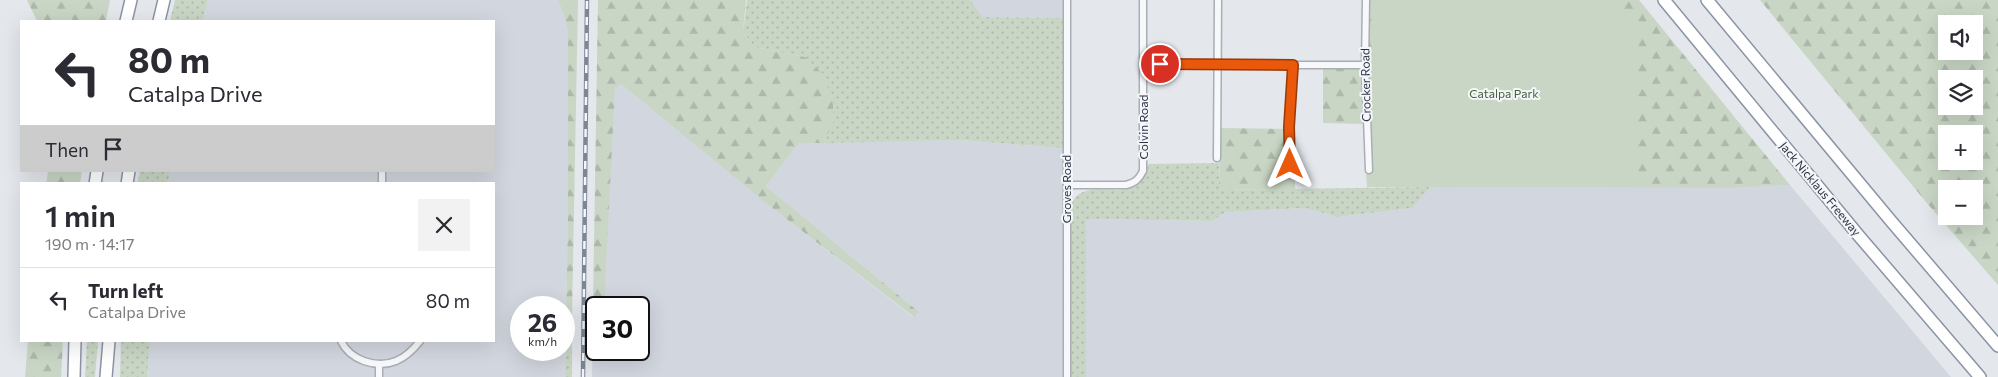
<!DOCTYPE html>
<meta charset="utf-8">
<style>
body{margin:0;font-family:Commissioner,sans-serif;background:#f2f2f3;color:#2b2b33;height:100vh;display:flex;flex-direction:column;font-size:19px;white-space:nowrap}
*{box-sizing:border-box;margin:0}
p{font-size:16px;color:#7c7c81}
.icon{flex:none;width:28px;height:28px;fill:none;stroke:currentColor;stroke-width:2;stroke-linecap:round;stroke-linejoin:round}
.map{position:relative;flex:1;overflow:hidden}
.panel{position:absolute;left:20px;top:182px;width:475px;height:160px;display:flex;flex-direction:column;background:#fff;border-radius:0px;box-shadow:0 5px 20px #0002}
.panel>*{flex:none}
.banner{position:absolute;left:20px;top:20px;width:475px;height:152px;border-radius:0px;box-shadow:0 5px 20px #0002;background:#fff;color:#2b2b33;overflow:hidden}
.buttons{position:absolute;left:1938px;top:15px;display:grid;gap:10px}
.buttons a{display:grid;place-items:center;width:45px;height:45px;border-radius:0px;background:#fff;box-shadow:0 5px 20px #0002;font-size:25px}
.speed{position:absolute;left:510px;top:296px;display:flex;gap:10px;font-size:25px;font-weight:700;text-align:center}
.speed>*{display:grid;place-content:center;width:65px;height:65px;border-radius:50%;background:#fff;box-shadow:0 5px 20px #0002;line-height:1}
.speed small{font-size:12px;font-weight:400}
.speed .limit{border:2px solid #111;border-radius:8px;background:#fff;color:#111}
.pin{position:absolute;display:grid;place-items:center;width:42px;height:42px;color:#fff;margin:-21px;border:2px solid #fff;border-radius:50%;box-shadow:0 1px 5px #0007}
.me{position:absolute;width:55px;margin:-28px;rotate:0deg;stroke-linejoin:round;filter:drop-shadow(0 0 4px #0008)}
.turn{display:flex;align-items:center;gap:18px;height:105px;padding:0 25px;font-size:22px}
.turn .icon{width:65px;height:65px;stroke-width:2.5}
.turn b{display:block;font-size:35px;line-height:42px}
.then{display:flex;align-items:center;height:48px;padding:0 25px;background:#0003;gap:10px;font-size:19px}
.round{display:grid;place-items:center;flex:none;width:52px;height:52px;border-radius:0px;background:#f2f2f3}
.summary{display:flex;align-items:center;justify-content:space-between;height:85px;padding:0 25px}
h1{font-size:30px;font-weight:600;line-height:38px}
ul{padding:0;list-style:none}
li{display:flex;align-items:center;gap:15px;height:65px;padding:0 25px;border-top:1px solid #e1e1e2}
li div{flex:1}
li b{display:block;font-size:19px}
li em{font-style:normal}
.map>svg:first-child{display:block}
</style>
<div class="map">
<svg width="1998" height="377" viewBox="0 0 1998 377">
<defs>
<pattern id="grass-dots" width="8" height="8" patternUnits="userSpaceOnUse" patternTransform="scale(1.25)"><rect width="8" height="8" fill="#c9d6c5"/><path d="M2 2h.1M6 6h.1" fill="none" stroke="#adb8ab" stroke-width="1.8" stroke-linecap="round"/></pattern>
<pattern id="forest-firs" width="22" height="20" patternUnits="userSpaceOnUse" patternTransform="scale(1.25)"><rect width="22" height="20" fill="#c9d6c5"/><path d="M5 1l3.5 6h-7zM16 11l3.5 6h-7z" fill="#adb8ab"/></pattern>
</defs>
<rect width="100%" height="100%" fill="#e4e7ec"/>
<g fill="#d2d6de" fill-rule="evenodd">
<path d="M208 0H558L566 22 568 33V211L565 377H147L150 341H494V184H168L170 171H494V21H203ZM521 308H564V350H521Z"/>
<path d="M970 0H1063V18L983 17Z"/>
<path d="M621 84 763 201 913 317 919 312 766 186 799 143 959 140 1063 148 1073 200 1070 209V377H592L593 304H603L615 89ZM596 308H639V350H596Z"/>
<path d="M1790 185 1951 377H1086V219L1212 221 1226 212 1306 208 1337 217 1412 208 1431 187 1734 188Z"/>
</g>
<g fill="url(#grass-dots)">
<path d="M175 0H208L203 21H170Z"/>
<path d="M747 0H970L983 17 1063 18V148L959 140 824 143 833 122 805 57 754 47 743 32Z"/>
<path d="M1219 163V190L1431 187 1412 208 1337 217 1306 208 1226 212 1212 221 1086 219V377H1070V209C1081 166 1139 216 1148 164Z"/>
<path d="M140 171H170L168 184H137Z"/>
<path d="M566 316 569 319 572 317V377H565Z"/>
<path d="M87 341H98L95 377H85Z"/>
<path d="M121 341H150L147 377H120Z"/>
</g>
<g fill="url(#forest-firs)" fill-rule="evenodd">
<path d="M27 0H110L106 21H37Z"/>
<path d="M558 0H578L572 317 568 319 566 316 568 211V33L566 22Z"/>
<path d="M598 0H746L743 32 754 47 805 57 823 74 833 103V122L824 143H799L766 186 919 312 914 317 763 201 621 84 615 89 604 304H593Z"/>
<path d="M1363 0H1639L1790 185 1734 188 1367 187 1363 124 1323 123V68L1363 67Z"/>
<path d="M1760 0H1998V285L1926 202ZM1946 24H1974V51H1946ZM1946 79H1974V106H1946ZM1946 134H1974V161H1946ZM1946 189H1974V216H1946Z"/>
<path d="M1220 128 1288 129V165L1295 164V189L1219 190Z"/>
<path d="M48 171H82L80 184H46Z"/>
<path d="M28 341H63L61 377H25Z"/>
</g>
<path fill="#c9d6c5" d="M1374 0H1611L1634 24V187H1375Z"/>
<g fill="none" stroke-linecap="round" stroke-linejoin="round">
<g stroke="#a9aeb7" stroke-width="9">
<g id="street">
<path d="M1366 0 1365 65 1369 170"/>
<path d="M1144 65H1365"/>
<path d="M1217 158 1218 0"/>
<path d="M1289 164V127L1293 65"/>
<path d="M382 184V171"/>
<path d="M1067 185H1126C1135 183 1139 179 1143 171V0"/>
<path d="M341 341C350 360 376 369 396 361 406 357 413 350 420 341"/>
<path d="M379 377V364"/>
<path d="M1067 377V0"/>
</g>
</g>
<g stroke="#8b94a3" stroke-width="14">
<g id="highway">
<path d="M1664 0 1859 236 1980 377"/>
<path d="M1707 0 1891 221 1998 346"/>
<path d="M126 21 131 0"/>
<path d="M159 21 164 0"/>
<path d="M95 184 97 171"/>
<path d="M127 184 129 171"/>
<path d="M74 377 75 341"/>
<path d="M106 377 109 341"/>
</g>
</g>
<use href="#street" stroke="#f7f8fa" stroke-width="6"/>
<use href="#highway" stroke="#fff" stroke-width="11"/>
<g stroke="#7d8696" stroke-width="4.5">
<path id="rail" d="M583 377 587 0"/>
</g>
<use href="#rail" stroke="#f4f6f9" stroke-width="2.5" stroke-dasharray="8" stroke-linecap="butt"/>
</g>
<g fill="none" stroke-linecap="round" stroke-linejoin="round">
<g stroke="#983908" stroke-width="12">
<path id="route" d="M1160 64 1293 65 1289 127 1290 164"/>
</g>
<use href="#route" stroke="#ea580c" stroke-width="9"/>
</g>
<g text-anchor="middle" stroke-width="4" stroke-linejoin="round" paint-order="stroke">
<g font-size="12" fill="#2b3445" stroke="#f4f6f9">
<text transform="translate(1366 85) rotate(-91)" y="4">Crocker Road</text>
<text transform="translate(1144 127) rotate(-90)" y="4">Colvin Road</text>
<text transform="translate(1067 189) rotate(-90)" y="4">Groves Road</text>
<text transform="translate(1820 189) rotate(50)" y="4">Jack Nicklaus Freeway</text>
</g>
<g font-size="12" fill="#3f6138" stroke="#f4f6f9">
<text x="1504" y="98">Catalpa Park</text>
</g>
</g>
</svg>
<div class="buttons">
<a><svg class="icon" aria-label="sound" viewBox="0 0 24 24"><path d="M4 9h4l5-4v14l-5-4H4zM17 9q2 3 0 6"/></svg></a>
<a><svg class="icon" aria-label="layers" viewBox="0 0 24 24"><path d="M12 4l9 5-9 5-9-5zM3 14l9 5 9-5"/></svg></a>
<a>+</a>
<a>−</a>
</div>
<div class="speed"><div>26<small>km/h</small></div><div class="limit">30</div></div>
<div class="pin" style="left:1160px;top:64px;background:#d93025"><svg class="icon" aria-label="arrive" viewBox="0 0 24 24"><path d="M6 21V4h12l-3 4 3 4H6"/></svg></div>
<svg class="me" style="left:1290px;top:164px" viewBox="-20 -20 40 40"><path d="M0-17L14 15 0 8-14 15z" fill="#ea580c" stroke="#fff" stroke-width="4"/></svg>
<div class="banner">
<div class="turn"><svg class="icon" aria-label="left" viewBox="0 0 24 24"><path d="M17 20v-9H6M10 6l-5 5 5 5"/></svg><div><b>80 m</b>Catalpa Drive</div></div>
<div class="then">Then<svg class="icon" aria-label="arrive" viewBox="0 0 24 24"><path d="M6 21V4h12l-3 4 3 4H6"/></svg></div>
</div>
<section class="panel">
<div class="summary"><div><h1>1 min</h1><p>190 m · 14:17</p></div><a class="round"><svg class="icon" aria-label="close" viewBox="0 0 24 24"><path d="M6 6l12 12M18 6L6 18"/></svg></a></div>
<ul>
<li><svg class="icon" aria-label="left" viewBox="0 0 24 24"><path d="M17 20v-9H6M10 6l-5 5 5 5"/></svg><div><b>Turn left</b><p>Catalpa Drive</p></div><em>80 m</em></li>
</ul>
</section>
</div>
